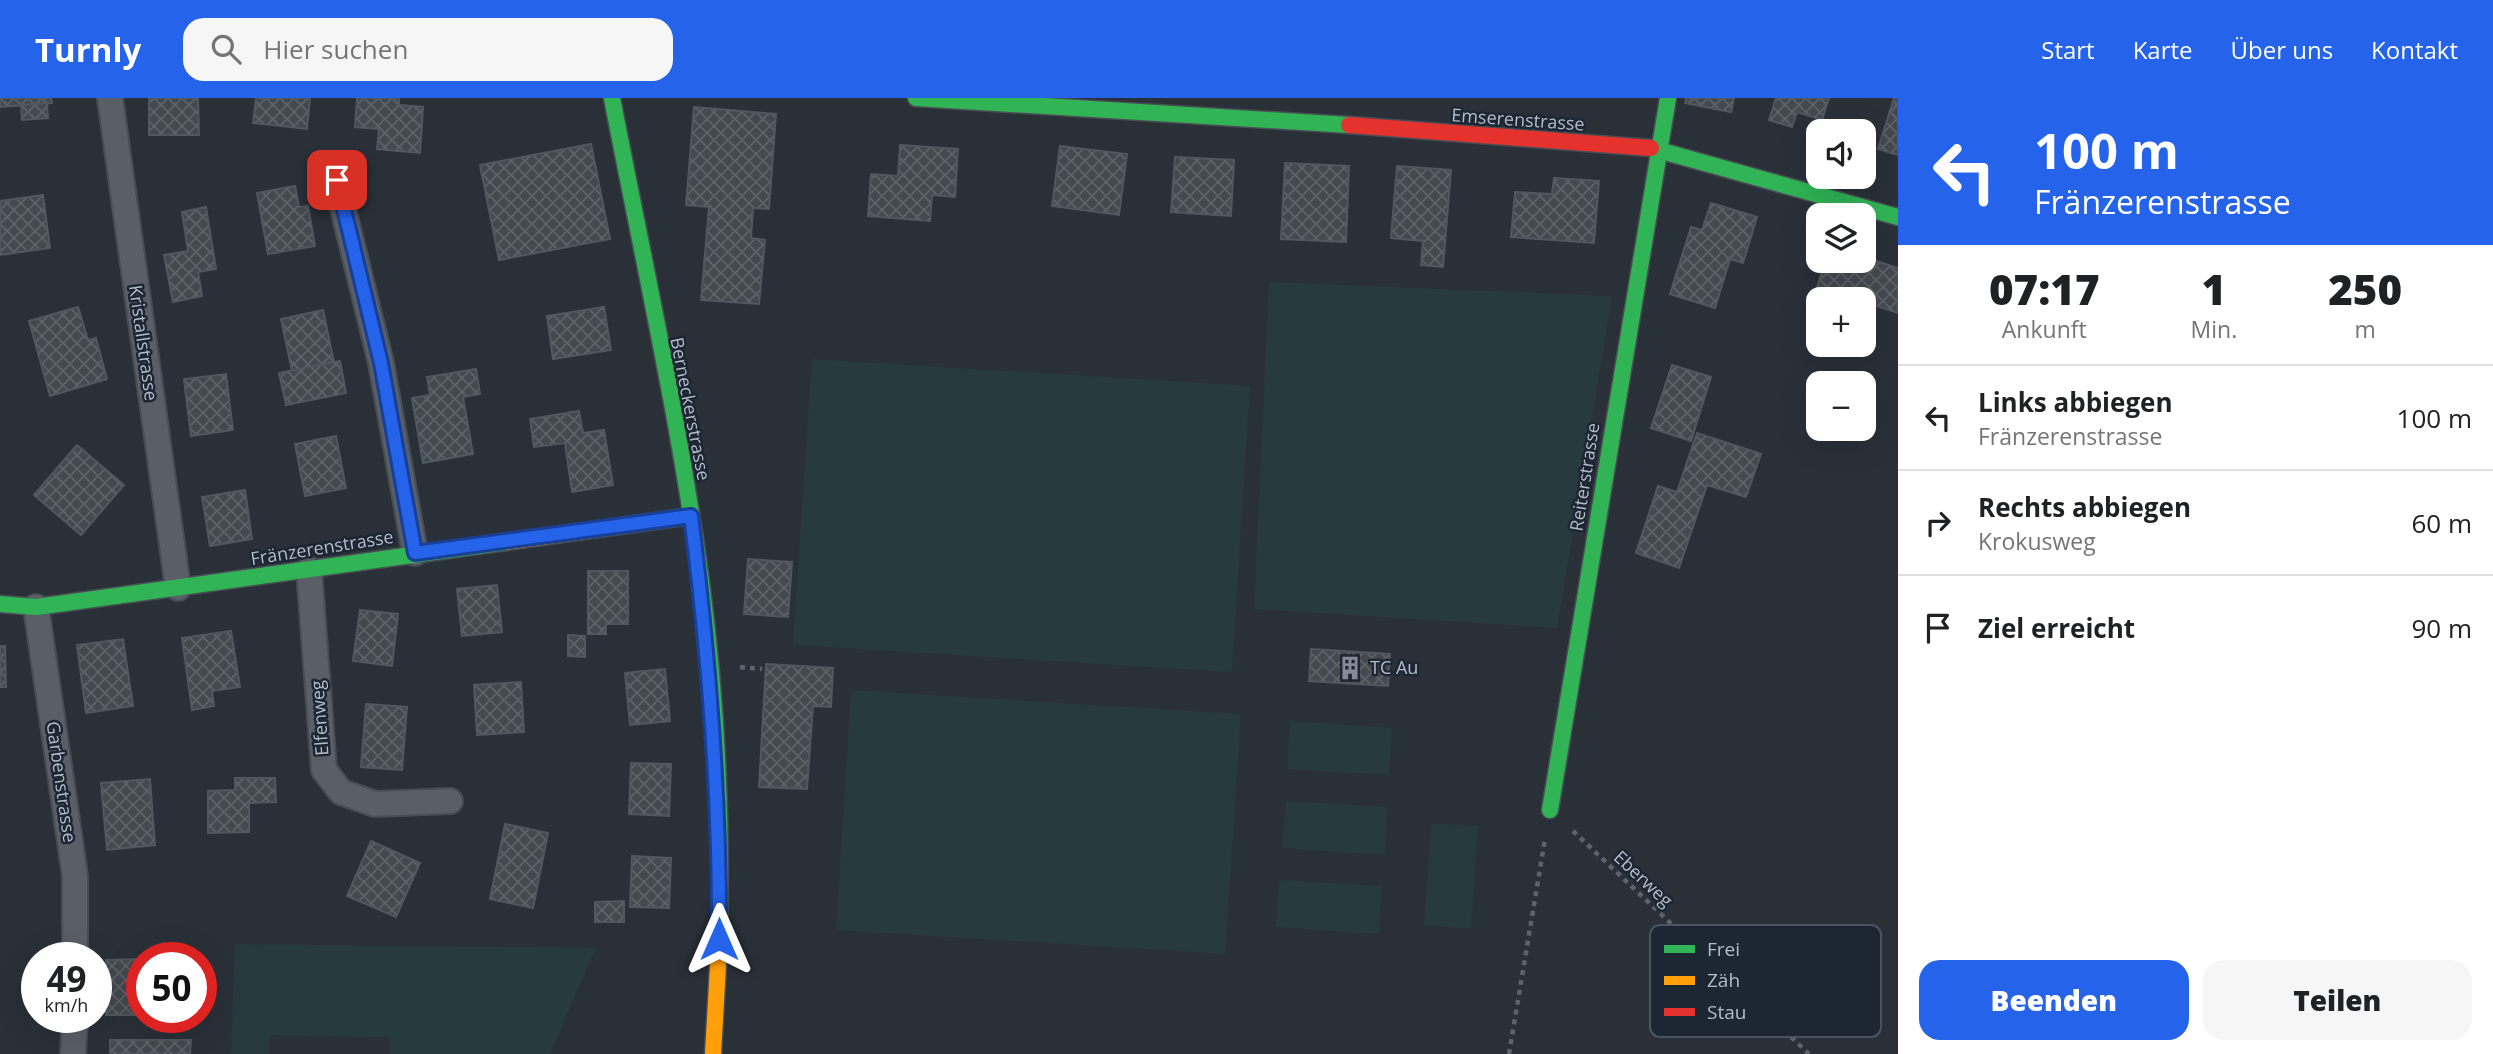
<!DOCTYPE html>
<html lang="de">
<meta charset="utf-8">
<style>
body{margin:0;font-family:"Open Sans",sans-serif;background:#f6f6f6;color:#202124;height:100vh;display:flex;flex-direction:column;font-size:26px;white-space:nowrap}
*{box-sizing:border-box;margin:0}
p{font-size:23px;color:#757577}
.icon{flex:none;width:38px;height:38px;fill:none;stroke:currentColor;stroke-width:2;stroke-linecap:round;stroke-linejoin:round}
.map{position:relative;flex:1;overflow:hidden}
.details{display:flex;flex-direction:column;background:#fff;width:595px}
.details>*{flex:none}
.hud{background:#2563eb;color:#fff;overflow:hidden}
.controls{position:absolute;left:1806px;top:21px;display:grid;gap:14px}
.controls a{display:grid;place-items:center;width:70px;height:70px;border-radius:14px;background:#fff;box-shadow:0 7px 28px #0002;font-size:35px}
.speed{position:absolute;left:21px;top:844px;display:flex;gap:14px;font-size:35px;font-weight:700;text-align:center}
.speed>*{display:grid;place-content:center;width:91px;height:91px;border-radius:50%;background:#fff;box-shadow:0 7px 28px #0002;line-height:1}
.speed small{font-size:18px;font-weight:400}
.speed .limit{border:10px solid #d22;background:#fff;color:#111}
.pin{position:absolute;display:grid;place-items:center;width:60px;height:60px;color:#fff;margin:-30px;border-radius:14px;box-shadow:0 4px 10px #0006}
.me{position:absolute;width:77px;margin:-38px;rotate:0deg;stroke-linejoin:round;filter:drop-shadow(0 0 5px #0008)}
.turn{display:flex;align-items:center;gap:24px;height:147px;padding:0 21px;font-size:32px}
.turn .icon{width:91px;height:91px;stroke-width:2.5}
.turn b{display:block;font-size:49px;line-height:60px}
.eta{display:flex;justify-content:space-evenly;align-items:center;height:119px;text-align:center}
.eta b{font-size:42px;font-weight:800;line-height:49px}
.primary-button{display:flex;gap:14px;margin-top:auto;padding:14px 21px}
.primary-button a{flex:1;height:80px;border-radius:21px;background:#2563eb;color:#fff;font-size:28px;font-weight:800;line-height:80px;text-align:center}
.primary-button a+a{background:#f6f6f6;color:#202124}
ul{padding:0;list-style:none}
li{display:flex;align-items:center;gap:21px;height:105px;padding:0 21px;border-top:2px solid #e0e0e0}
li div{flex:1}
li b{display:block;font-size:26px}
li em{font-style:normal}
header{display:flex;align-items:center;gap:42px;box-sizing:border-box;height:98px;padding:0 35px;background:#2563eb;color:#fff}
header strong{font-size:33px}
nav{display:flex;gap:38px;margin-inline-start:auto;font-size:24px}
.search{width:490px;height:63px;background:#f6f6f6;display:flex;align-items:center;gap:18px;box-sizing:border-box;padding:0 24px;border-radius:21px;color:#757577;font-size:26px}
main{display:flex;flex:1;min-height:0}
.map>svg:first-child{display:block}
</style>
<header>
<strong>Turnly</strong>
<div class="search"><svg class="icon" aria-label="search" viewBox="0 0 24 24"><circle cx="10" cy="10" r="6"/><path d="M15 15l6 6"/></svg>Hier suchen</div>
<nav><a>Start</a><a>Karte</a><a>Über uns</a><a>Kontakt</a></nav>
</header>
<main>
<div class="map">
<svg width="1898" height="956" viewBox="0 0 1898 956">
<defs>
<pattern id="building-cross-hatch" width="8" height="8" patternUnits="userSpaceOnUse" patternTransform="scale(1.75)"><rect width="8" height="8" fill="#444950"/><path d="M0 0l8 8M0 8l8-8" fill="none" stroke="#5d6168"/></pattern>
</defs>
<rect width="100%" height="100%" fill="#2a3038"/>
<g fill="#273a3e">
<path d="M1269 184 1612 198 1557 530 1254 511Z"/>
<path d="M812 261 1250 288 1232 574 793 547Z"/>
<path d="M851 592 1241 616 1225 856 836 832Z"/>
<path d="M1290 623 1392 630 1389 677 1287 671Z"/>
<path d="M1286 703 1387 709 1385 757 1282 750Z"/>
<path d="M1431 725 1478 728 1471 831 1424 827Z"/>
<path d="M1279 782 1382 788 1379 836 1276 829Z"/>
<path d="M235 846 596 850 550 956H390L389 939 269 937V956H231Z"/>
</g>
<g fill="url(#building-cross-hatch)" stroke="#52575f" stroke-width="2">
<path d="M0 0H51L52 5 0 9Z"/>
<path d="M149 0H198L199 37H149Z"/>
<path d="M256 0H310L307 31 253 25Z"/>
<path d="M357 0H399V7L423 9 420 55 377 51 379 31 355 29Z"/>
<path d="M1686 0H1734L1731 14 1685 5Z"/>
<path d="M1776 0H1829L1822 22 1797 14 1792 29 1769 22Z"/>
<path d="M1894 0H1898V57L1878 51Z"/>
<path d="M47 5 48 20 22 22 21 7Z"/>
<path d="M694 9 776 16 769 111 753 110 751 140 765 142 759 206 701 202 709 109 686 107Z"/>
<path d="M591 46 610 141 499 162 480 67Z"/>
<path d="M900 47 958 51 955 99 932 97 930 123 868 118 871 76 898 78Z"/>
<path d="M1060 48 1127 56 1119 117 1052 108Z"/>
<path d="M1175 59 1234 62 1231 118 1171 114Z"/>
<path d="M1285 65 1349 68 1346 144 1281 141Z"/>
<path d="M1397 68 1451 72 1443 169 1421 167 1423 143 1391 140Z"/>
<path d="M1554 80 1599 83 1594 145 1511 139 1515 94 1552 96Z"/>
<path d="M295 88 299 109 308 108 315 148 268 156 257 95Z"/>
<path d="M43 97 50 150 0 157V103Z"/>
<path d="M1711 105 1757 119 1743 165 1730 161 1715 210 1670 196 1691 129 1702 132Z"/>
<path d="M206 109 216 171 198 174 202 198 173 204 164 157 188 153 182 114Z"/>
<path d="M1864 159 1898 170V215L1868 205 1864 217V201H1818V208L1812 206 1825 163H1864Z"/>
<path d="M78 209 88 242 96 240 107 281 50 298 29 223Z"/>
<path d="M604 209 611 252 553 261 547 218Z"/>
<path d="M323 212 334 264 292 273 281 221Z"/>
<path d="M340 263 346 295 286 307 279 275Z"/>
<path d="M1672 267 1711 279 1691 343 1651 330Z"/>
<path d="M476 271 480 296 463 299 473 356 423 365 412 300 430 297 427 279Z"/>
<path d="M226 276 233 332 191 338 184 281Z"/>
<path d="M579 313 583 335 604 332 613 387 572 394 565 345 534 349 530 321Z"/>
<path d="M1697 335 1761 356 1746 399 1707 387 1679 470 1636 455 1658 388 1677 394Z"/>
<path d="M336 338 346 390 305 398 295 346Z"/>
<path d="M77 347 124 387 81 437 34 397Z"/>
<path d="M245 392 252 441 210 448 202 399Z"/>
<path d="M748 461 792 464 788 519 744 516Z"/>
<path d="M588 473H628V526H606V536H588Z"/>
<path d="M497 487 502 534 462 538 457 491Z"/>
<path d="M360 512 398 516 392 568 353 563Z"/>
<path d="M231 533 240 589 212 593 214 608 192 612 182 540Z"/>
<path d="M568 537 585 538V559L568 558Z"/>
<path d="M123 541 133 608 86 615 77 547Z"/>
<path d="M0 548H5L6 589H0Z"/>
<path d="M1311 551 1390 556 1388 588 1309 583Z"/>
<path d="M766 566 833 570 831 609 813 608 807 691 759 689Z"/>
<path d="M665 571 670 623 630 627 625 575Z"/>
<path d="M521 584 524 634 477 637 474 587Z"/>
<path d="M366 606 407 609 402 672 361 669Z"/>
<path d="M631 665 671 666 669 718 629 716Z"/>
<path d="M235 680H275L276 704 249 705V734L208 735V693L235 692Z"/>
<path d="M150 681 155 747 107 752 101 685Z"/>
<path d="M505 726 548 735 533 810 490 801Z"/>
<path d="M371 743 420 765 396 819 347 798Z"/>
<path d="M632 758 671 760 669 810 630 809Z"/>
<path d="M624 803V824H595V804Z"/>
<path d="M142 861V917H106V862Z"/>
<path d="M110 942H191L190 956H110Z"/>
</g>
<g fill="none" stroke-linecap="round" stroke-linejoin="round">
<g stroke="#484c53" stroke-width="28">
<g id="street">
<path d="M110 0 178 490"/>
<path d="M336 82 381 265 415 455"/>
<path d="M309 472 324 672 341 694 375 706 450 703"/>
<path d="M36 509 75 778V859"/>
<path d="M73 956 75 919"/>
</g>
</g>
<g stroke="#484c53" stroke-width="19">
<g id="fast">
<path d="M612 0C643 161 679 321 701 483 718 611 723 740 718 868"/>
<path d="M916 0 1349 27"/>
<path d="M1651 50 1898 119"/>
<path d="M0 506 36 509 506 444"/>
<path d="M1550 712 1668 0"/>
</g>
</g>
<g stroke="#484c53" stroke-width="19">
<g id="slow">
<path d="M506 444 691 418"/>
<path d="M713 956 718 868"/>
</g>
</g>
<g stroke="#484c53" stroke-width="19">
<path id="jam" d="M1349 27 1651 50"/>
</g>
<g stroke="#5d636a" stroke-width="4.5" stroke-dasharray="5 5" stroke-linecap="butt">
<path d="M740 569 762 571"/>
<path d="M1573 733 1809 956"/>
<path d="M1509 956 1545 741"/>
</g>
<use href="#street" stroke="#5a5e66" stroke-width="24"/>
<use href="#fast" stroke="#30b455" stroke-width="16"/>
<use href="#slow" stroke="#ff9f0a" stroke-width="16"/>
<use href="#jam" stroke="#e5322d" stroke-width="16"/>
</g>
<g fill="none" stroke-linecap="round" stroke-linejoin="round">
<g stroke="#184099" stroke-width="18">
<path id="route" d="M337 82 381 265 415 455 691 418C709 559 720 699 719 841"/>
</g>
<use href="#route" stroke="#2563eb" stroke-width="12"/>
</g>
<defs>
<g id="building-bare" transform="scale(1.89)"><path d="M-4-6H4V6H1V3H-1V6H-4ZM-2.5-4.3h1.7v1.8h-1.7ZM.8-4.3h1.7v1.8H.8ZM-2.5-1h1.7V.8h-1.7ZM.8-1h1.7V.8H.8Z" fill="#848b96" stroke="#1d2633" stroke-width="2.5" paint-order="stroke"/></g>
</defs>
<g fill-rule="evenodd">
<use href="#building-bare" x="1350" y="570"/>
</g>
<g text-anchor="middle" stroke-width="5" stroke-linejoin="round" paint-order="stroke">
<g font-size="18" fill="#b4bcc9" stroke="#1d2633">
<text transform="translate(1518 22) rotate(4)" y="6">Emserenstrasse</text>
<text transform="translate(143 245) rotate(82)" y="6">Kristallstrasse</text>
<text transform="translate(690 311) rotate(79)" y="6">Berneckerstrasse</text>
<text transform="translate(1585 379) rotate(-81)" y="6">Reiterstrasse</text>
<text transform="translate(322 450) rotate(-9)" y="6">Fränzerenstrasse</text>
<text transform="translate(320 620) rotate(-94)" y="6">Elfenweg</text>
<text transform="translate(61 684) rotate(82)" y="6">Garbenstrasse</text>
<text transform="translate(1643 781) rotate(43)" y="6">Eberweg</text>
</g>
<g font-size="18" fill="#b4bcc9" stroke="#1d2633" text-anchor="start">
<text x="1370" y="576">TC Au</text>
</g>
</g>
<rect x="1650" y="827" width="231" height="112" rx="10" fill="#1d2633" stroke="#4a5360" stroke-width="2"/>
<rect x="1664" y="847" width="31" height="8" fill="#30b455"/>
<rect x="1664" y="878" width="31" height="9" fill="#ff9f0a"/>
<rect x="1664" y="910" width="31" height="8" fill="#e5322d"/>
<g font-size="19" fill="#b4bcc9">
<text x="1707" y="858">Frei</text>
<text x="1707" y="889">Zäh</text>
<text x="1707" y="921">Stau</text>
</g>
</svg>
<div class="controls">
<a><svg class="icon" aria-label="sound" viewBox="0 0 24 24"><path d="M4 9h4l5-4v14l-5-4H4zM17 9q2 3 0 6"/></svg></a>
<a><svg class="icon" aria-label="layers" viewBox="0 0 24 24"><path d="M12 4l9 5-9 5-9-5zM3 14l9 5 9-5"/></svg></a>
<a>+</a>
<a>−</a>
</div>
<div class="speed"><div>49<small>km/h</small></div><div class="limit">50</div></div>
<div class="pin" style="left:337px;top:82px;background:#d93025"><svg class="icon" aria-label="arrive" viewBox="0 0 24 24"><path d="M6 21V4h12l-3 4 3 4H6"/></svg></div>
<svg class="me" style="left:719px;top:841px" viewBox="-20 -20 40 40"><path d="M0-17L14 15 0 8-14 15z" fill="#2563eb" stroke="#fff" stroke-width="4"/></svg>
</div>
<section class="details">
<div class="hud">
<div class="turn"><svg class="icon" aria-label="left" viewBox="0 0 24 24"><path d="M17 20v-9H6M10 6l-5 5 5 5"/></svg><div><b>100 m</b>Fränzerenstrasse</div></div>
</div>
<div class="eta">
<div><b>07:17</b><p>Ankunft</p></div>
<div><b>1</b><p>Min.</p></div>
<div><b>250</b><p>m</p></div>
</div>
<ul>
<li><svg class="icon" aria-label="left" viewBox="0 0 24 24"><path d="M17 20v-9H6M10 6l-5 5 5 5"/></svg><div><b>Links abbiegen</b><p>Fränzerenstrasse</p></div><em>100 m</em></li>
<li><svg class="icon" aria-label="right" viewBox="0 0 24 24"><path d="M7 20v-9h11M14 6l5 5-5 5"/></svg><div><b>Rechts abbiegen</b><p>Krokusweg</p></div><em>60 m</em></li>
<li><svg class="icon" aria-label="arrive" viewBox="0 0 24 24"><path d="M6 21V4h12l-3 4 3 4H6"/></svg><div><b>Ziel erreicht</b></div><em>90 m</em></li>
</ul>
<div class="primary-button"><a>Beenden</a><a>Teilen</a></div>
</section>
</main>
